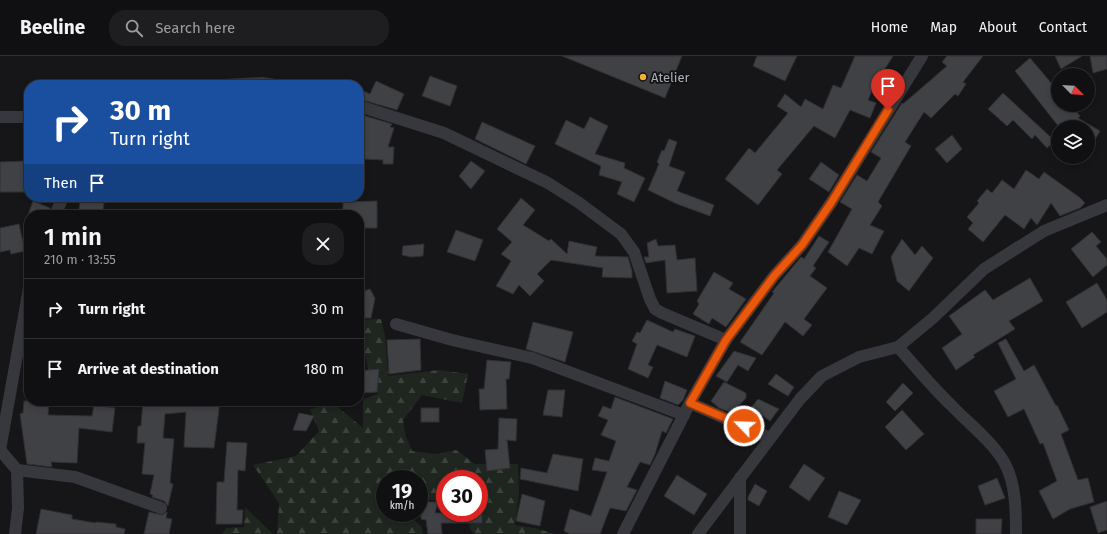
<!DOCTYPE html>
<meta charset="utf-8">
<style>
body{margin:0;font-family:"Fira Sans",sans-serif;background:#1e1e20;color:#f1f3f6;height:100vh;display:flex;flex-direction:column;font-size:15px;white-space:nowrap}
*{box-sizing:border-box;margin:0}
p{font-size:13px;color:#9c9d9f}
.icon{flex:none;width:22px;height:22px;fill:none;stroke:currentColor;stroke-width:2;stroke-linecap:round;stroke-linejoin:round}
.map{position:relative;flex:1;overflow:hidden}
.details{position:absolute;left:24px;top:154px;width:340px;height:196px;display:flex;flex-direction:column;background:#101012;border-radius:16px;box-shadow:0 2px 6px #0003,0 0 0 1px #303032}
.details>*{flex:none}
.guide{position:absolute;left:24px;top:24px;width:340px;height:122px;border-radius:16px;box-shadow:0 2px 6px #0003,0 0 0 1px #303032;background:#1a4fa0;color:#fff;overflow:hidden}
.needle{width:26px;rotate:114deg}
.fabs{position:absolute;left:1051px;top:12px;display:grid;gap:8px}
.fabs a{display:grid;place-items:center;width:44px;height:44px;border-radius:50%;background:#101012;box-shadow:0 2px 6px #0003,0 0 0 1px #303032;font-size:20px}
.speed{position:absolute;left:376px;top:414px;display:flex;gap:8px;font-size:20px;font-weight:700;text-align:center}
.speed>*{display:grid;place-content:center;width:52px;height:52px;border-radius:50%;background:#101012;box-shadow:0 2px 6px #0003,0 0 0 1px #303032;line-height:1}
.speed small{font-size:10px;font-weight:400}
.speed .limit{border:6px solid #d22;background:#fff;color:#111}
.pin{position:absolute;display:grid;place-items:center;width:34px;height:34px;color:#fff;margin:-41px -17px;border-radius:50% 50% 50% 0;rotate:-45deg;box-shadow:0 0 4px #0007}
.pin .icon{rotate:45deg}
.me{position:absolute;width:44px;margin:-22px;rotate:294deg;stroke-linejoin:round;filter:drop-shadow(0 0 3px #0008)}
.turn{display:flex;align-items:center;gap:14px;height:84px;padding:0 20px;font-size:18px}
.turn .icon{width:52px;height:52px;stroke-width:2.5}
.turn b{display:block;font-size:28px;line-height:34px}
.then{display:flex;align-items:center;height:38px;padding:0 20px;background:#0003;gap:8px;font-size:15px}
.round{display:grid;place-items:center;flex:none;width:42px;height:42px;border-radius:16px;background:#1e1e20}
.summary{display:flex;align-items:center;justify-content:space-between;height:68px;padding:0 20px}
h1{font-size:24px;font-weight:600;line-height:30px}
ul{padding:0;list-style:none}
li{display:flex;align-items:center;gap:12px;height:60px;padding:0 20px;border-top:1px solid #303032}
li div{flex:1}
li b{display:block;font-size:15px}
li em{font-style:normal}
header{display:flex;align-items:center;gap:24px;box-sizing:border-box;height:56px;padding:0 20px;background:#101012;border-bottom:1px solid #303032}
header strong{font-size:19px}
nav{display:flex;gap:22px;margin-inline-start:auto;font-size:14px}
.search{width:280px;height:36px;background:#1e1e20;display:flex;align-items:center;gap:10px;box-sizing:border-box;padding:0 14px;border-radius:16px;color:#9c9d9f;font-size:15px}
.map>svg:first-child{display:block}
</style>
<header>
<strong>Beeline</strong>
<div class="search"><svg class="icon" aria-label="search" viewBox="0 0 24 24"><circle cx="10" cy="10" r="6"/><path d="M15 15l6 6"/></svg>Search here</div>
<nav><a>Home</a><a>Map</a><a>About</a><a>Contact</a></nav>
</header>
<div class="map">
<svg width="1107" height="478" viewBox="0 0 1107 478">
<defs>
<pattern id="forest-firs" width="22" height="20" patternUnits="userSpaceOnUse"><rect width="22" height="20" fill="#1e261f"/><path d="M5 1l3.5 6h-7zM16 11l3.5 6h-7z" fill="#3c433d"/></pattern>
</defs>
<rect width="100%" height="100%" fill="#161618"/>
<g fill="url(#forest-firs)">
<path d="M381 263 385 280 388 320 439 314 468 318 462 347 422 339 403 364 406 381 412 395 436 398 456 394 475 408H518L519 438 515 469 534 472 556 478H474L469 471 472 457H479V423H473L472 416 445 422 439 444H425L427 432 419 428V423H385V457H412V462L421 470 423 478H277L279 447 253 409 296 400 319 375 310 353 334 348 363 372V343L378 338 367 309 362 280 359 279V264Z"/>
<path d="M245 451 273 478H222L226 472 244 471Z"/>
</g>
<g fill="#404145" stroke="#303034">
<path d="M562 0H682L665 42Z"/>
<path d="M757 0H797L785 25 753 10Z"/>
<path d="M855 0H893L883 16 881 14 868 44 876 47 870 62 850 54 835 82 814 70 777 114 782 118 758 149 725 123 749 92 755 97 788 57 777 50 785 38 801 51 805 43 823 53 833 29 841 32Z"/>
<path d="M947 0H983L963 26 966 28 958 40 955 38 931 62 924 56 905 86 911 90 878 146 882 150 870 169 884 175 872 198 859 192 847 210 828 196 852 153 840 146 857 119 867 125 881 102 871 96 902 47 903 48 947 10 942 6Z"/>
<path d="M1055 0H1082L1061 13Z"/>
<path d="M1090 0H1107V13L1093 17Z"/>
<path d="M1030 2 1058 35V49H1071L1080 60 1078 62 1100 75 1088 96V71H1059L1015 15Z"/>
<path d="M430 20 457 30 450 50 422 40Z"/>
<path d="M376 25 404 38 397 54 359 43V33L370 38Z"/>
<path d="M1003 37 1031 63 1055 85 1047 92 1035 79 1032 83 1013 64 1007 70 988 53Z"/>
<path d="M359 58 392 68 390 71 394 72 388 91H394L393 108H383V104L364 103 365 83 359 81Z"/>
<path d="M590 61 608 70 595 98 625 107 624 112 645 122 634 146 617 138 622 126 599 119 601 110 555 88 566 64 584 73Z"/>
<path d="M482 66 535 90 526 108 475 83Z"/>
<path d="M952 79 962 93 947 107 935 93Z"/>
<path d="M669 83 677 86 669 110 685 116 677 135 714 149 710 160 677 148 648 134 659 108 657 106 662 94 664 95Z"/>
<path d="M25 105V136H0V106Z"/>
<path d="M471 105 485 115 471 133 459 120Z"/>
<path d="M821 106 839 119 829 136 809 123Z"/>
<path d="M1026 114 1039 123 1044 116 1079 141 1085 147 1080 152 1060 160 1051 147 1037 169 1031 162 1024 173 1005 159 983 186 968 173 973 167 967 161 979 147 977 145 987 133 992 137 1002 124 1014 133Z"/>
<path d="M81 141H96L95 146 104 147 102 159H78Z"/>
<path d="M521 142 535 154 523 169 549 185 551 183 567 198 569 185 597 191 595 200 628 201 632 215V222L602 221 603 212 551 204 537 218 544 225 530 240 519 229 513 238 496 230 511 205 501 198 512 186 497 173Z"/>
<path d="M33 145 50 152 48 159H28Z"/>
<path d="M377 145V172H359V159H343V146Z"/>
<path d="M19 168 25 195 11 198 10 194 0 196V172Z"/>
<path d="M456 174 483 184 475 205 447 196Z"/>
<path d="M1092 176 1101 186 1096 190 1107 203V209L1093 221 1071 193Z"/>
<path d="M819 180 829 186 813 210 816 212 810 220 827 232 804 263 812 269 803 280 785 266 762 299 740 286 774 237 772 236 801 201 804 203Z"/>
<path d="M656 183 658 190 675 189 677 204 695 202 697 235 667 237 665 204 646 207 644 201H649L647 187Z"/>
<path d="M902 183 915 199 922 190 933 202 909 235 897 225 891 201Z"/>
<path d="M424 188 423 200 411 201 402 199 403 190Z"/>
<path d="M714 216 733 227 729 233 746 243 726 271 712 262 709 268 693 258 699 248 697 245Z"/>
<path d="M1030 222 1043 245 1009 265 1015 273 973 299 975 301 956 314 942 292 962 278 949 260 985 234 993 244Z"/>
<path d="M1097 227 1107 244V256L1082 272 1066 246Z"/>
<path d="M370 233 375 242 371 262H359V237Z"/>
<path d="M647 264 673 276 675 273 695 280 687 301 657 289 648 309 653 311 648 322 628 313 637 288 632 285 637 276 640 277Z"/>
<path d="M533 266 573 276 565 306 526 293Z"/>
<path d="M420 283 421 314 389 318 387 284Z"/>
<path d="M1006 283 1024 315 1034 309 1056 350 1057 349 1069 374 1061 378 1078 424 1088 422 1094 446 1070 453 1053 463 1039 435 1057 425 1043 387 1040 388 1024 353 1008 361 994 335 1016 323 998 287Z"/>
<path d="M734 295 756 302 748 315 738 309 727 326 716 320Z"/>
<path d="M487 304 511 306 509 323H506L507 353 480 354 479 333H484Z"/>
<path d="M379 313 377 336 359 337V315Z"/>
<path d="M776 318 794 331 788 340 768 328Z"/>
<path d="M665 325 687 334 683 344 678 349 660 342Z"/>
<path d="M724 326 746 337V342L732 357 719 352 711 345Z"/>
<path d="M903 327 913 337 895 355 886 346Z"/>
<path d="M548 334H565L562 361 543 359Z"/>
<path d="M615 341 673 363 666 377 662 375 655 398 650 409 640 406 627 431 637 434 626 455 610 452 600 478H570L564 475 570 453 591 460 607 416 592 414 595 402 609 405 616 385 601 379 608 364 598 360 603 350 611 353Z"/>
<path d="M758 343 779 353 770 365 751 352Z"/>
<path d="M24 345H49L48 359 92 360 94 349 115 352 112 376 79 372 77 407 51 406 52 411 27 408 20 358 23 357Z"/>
<path d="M143 345H220L214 392 184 391 186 356 165 358 163 382 174 383 170 427 173 428 168 450 164 445 152 441 153 439 150 438 154 419 142 418 145 387H137L138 370H141Z"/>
<rect x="421" y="352" width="18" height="14"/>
<path d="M902 354 924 378 906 394 885 371Z"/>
<path d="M299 357 314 360 306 375 293 374Z"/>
<path d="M499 362 517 363 516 385 507 384 510 412 487 415 485 394 498 393Z"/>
<path d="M227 386 247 387 245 415 238 414 237 454H243L242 468H216L217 426H224Z"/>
<path d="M553 398 583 403 578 435 520 423 521 412 547 417Z"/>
<path d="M804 408 825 422 809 445 789 431Z"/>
<path d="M677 419 707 438 694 459 664 440Z"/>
<path d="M997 422 1005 442 985 449 978 430Z"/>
<path d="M755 428 767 435 759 450 748 444V441Z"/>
<path d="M839 435 861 444 847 469 828 461Z"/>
<path d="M522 438 545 445 540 470 516 465Z"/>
<path d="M1107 445V474L1098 477 1090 451Z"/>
<path d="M421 446H438L435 457H482V467H441L442 478H428L426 464 421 463Z"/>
<path d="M41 453 72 459V463L96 467V466L116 468V471L125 473 124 478H36Z"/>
<path d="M149 456 162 459 167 456 166 462 172 463 169 478H144Z"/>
<path d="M976 463H1002L1001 478H976Z"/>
</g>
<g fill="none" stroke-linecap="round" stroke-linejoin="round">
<g stroke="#37383d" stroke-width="12">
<path d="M225 29 262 27 275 29"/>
<path d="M359 50 444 77 548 127 578 146 621 178 634 196 650 243 655 253 662 257 726 284"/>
<path d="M0 61H29"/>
<path d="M55 159 63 141"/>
<path d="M396 268 452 284 532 302 684 359"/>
<path d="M898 291C916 311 933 332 952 350 969 368 991 384 1004 406 1016 427 1016 455 1016 478"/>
<path d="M690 347 770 382"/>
<path d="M17 414 75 421 161 452"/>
<path d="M15 478 18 452 17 414 0 394 29 232"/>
<path d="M623 478 690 347 726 284 774 220 802 189 831 147 922 0"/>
<path d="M698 478 800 343 822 320 859 301 898 291 933 262 984 213 1044 175 1107 149"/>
<path d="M740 478V422"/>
</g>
</g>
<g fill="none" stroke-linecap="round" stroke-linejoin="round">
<g stroke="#983908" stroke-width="10">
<path id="route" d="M744 370 690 347 726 284 774 220 802 189 831 147 888 54"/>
</g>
<use href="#route" stroke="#ea580c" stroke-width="7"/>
</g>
<circle fill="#f2b134" stroke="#111113" stroke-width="1.5" cx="643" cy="21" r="4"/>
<g text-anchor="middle" stroke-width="3.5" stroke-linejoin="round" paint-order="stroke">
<g font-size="13" fill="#a8adb8" stroke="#111113" text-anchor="start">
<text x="651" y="26">Atelier</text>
</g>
</g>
</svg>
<div class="fabs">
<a><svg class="needle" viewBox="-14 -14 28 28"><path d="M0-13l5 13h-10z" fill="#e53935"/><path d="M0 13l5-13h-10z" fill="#9c9d9f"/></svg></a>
<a><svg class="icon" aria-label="layers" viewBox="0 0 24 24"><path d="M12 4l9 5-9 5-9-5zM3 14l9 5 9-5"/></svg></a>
</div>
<div class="speed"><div>19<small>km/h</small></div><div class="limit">30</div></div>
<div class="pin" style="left:888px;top:54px;background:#d93025"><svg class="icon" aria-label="arrive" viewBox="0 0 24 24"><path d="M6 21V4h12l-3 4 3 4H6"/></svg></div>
<svg class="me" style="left:744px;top:370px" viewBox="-20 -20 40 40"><circle r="17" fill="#ea580c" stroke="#fff" stroke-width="3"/><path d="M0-11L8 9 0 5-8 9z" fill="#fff"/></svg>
<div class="guide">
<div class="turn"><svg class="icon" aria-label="right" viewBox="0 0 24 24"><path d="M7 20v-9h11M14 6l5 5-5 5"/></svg><div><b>30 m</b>Turn right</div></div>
<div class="then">Then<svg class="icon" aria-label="arrive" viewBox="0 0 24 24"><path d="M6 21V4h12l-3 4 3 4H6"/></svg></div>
</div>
<section class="details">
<div class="summary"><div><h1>1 min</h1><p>210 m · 13:55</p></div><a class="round"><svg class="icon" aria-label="close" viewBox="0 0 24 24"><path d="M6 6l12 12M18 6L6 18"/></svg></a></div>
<ul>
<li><svg class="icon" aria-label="right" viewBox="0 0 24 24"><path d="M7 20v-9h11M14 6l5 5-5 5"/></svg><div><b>Turn right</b></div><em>30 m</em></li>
<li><svg class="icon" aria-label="arrive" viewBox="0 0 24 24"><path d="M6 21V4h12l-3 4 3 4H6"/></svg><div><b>Arrive at destination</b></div><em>180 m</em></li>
</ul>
</section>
</div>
